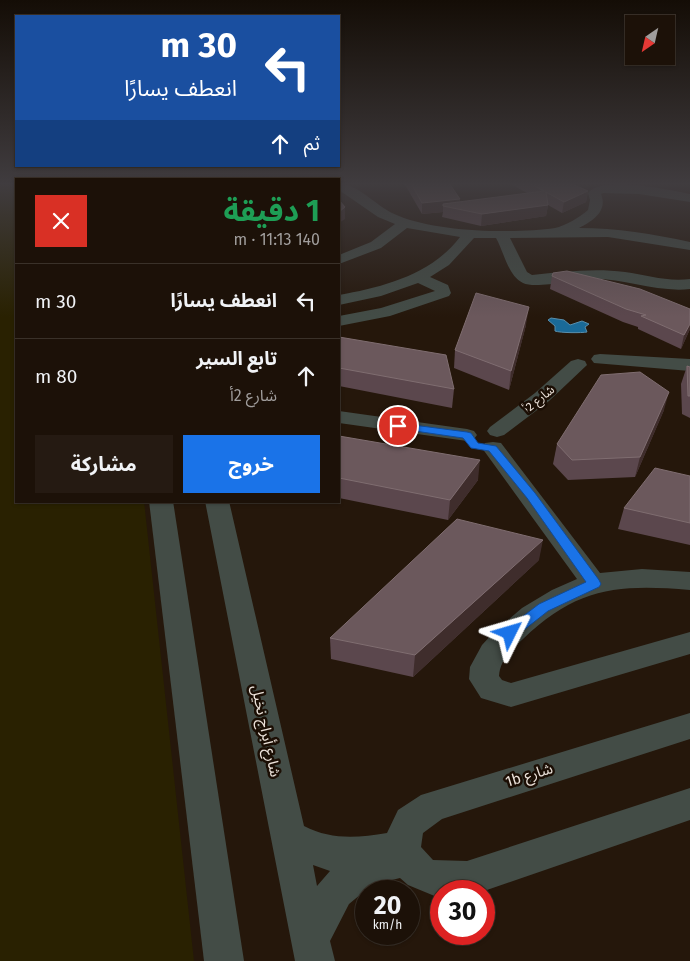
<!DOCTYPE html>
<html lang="ar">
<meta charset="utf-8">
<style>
body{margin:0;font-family:"Fira Sans","Noto Sans Arabic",sans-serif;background:#251a12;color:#f1f3f6;direction:rtl;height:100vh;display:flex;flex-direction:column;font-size:19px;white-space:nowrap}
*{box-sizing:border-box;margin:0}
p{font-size:16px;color:#a09d9c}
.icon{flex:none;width:28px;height:28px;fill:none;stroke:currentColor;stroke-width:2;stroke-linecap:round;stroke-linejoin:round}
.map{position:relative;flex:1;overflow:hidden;direction:ltr}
.side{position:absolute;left:15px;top:178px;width:325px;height:325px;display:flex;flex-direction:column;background:#1c1108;border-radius:0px;box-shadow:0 1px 4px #0004,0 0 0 1px #3a3129;direction:rtl}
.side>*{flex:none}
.hud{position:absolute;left:15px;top:15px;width:325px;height:152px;border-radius:0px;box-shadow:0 1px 4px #0004,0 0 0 1px #3a3129;direction:rtl;background:#1a4fa0;color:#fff;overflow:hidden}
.needle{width:32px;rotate:214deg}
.controls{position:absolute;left:625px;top:15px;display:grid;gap:10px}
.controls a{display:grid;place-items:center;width:50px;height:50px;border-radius:0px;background:#1c1108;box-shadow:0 1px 4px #0004,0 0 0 1px #3a3129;font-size:25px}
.speed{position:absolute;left:355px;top:880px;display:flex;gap:10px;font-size:25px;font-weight:700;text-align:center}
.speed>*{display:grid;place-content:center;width:65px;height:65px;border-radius:50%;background:#1c1108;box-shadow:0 1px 4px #0004,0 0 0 1px #3a3129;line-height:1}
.speed small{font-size:12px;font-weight:400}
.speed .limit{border:8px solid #d22;background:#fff;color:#111}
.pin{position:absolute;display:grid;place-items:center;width:42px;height:42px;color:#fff;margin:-21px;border:2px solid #fff;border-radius:50%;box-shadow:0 1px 5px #0007}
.me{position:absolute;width:55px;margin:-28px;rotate:50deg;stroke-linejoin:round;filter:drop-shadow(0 0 4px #0008)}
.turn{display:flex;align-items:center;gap:18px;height:105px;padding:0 20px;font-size:22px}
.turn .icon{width:65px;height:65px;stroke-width:2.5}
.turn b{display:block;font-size:35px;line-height:42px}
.then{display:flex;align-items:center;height:48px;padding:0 20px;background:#0003;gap:10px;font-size:19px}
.round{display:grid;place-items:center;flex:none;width:52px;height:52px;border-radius:0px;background:#251a12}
.overview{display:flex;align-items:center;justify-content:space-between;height:85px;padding:0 20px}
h1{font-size:30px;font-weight:700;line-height:38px;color:#1e9e55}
.button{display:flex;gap:10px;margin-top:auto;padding:10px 20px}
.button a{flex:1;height:58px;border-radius:0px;background:#1a73e8;color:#fff;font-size:20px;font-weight:700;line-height:58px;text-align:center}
.button a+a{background:#251a12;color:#f1f3f6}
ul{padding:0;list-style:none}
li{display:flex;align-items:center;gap:15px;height:75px;padding:0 20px;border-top:1px solid #3a3129}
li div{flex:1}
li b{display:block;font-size:19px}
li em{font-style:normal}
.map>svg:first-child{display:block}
</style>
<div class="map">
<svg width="690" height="961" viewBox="0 0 690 961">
<rect width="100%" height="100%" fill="#25170b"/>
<path fill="#292101" d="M0 183H16V501H144L194 961H0Z"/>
<path fill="#1a6a98" stroke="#598eac" d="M551 318 564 320 570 325 582 321 589 324 585 327 587 332C582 333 560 333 555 331V326L548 320Z"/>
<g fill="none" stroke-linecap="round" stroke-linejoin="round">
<g fill="#434c46" fill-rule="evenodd">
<path d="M339 183C362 186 377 208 399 216 437 232 514 234 555 228 565 226 580 217 588 210L590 200 588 193C602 175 669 190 690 194V202L639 194 603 193 601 194C608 211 593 221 579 228 617 228 653 234 690 242V250L608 237 510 238 527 272 532 275C563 272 593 268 625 272 647 275 667 282 690 279V289C656 293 622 277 588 279 573 280 535 289 523 283 508 276 504 252 496 238H474L449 265 430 277 448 285 451 293 449 296 390 316 339 326V316L381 308 435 291 418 283 381 296 339 305V295C383 287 431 275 460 237L407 228 381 248 339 264V255L371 242 395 224 378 217 339 190Z"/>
<path d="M600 354 690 359V371L594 363 591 359 594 355Z"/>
<path d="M578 359 585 361 587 365 549 401 504 435 497 437 490 435 487 431 490 427 535 393 571 361Z"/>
<path d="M339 411 467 429 474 431 477 435 474 439 467 441 339 423Z"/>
<path d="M493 442 501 443 600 573 642 569 690 572V590C619 584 577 587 523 639 512 649 500 660 499 676L502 680 511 683 690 632V654L511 707 481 698 469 679 470 667 482 645 494 632 522 608 552 590 577 579 482 448 485 443Z"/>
<path d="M149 501H173L244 961H204Z"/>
<path d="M205 501H229L304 826C331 840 357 838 387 833L398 810 421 795 690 713V739L442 819 423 833 421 847 433 860 467 861 690 788V820L484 891H441V897H437L408 885 400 878 372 885 349 904 330 941 335 961H295ZM313 865 330 871 317 886Z"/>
</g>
</g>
<g fill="#5b474d">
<path d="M404 183H449L460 199V202L527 193 509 183H570L588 191 586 202 562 213 548 205 546 216 481 226 442 217 443 212 422 214Z"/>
<path d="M552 276 690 329 681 349 638 329V327L623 322 550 289Z"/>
<path d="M526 325 509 390 454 368 455 350Z"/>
<path d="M339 337 454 389 452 408 339 386Z"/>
<path d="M687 366 690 367V418L682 414 681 384Z"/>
<path d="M664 410 635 477 568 480 553 464 557 444Z"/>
<path d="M339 436 478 480 448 520 339 498Z"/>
<path d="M690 476V545L618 529 624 508Z"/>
<path d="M539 560 413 677 331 659 330 638Z"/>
</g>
<g fill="#3f2d2c">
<path d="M588 191 586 202 562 213 564 202Z"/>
<path d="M460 199 459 209 443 206V212L422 214V203Z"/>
<path d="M548 205 546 216 481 226 482 214Z"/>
<path d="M345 207V219L339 223V212Z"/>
<path d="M529 307 526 325 509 390 511 371Z"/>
<path d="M690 324V329L681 349 684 335Z"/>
<path d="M669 392 664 410 635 477 640 457Z"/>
<path d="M480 460 478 480 448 520 450 500Z"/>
<path d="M543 540 539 560 413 677 415 655Z"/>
</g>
<g fill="#6b585c" stroke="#7f6d70">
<path d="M411 183H449L460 199 422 203Z"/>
<path d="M529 183H570L588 191 564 202 546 192 548 205 482 214 443 206V204L544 191Z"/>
<path d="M339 200 345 207 339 212Z"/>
<path d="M567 271 640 289 690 309V324L684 335 641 316 646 315 626 309 552 276 553 273Z"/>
<path d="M476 293 529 307 511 371 455 350Z"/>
<path d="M339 337 446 355 454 389 339 368Z"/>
<path d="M687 366 690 367V396H688Z"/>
<path d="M640 372 669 392 640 457 572 460 557 444 601 375Z"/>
<path d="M339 436 480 460 450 500 339 478Z"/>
<path d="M655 468 690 476V523L624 508Z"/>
<path d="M457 519 543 540 415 655 330 638Z"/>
</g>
<linearGradient id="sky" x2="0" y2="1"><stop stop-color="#140d06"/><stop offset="0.58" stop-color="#403c3f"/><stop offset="1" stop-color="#403c3f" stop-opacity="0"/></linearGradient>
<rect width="690" height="317" fill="url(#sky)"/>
<path fill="#1a73e8" stroke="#114b97" d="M398 423 467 432 471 433 478 443 496 446 535 493 599 580 601 584 599 587 548 611 515 637H505L503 633 505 630 539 604 586 582 527 498 489 451 471 448 463 438 394 428 392 426Z"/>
<g text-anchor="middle" stroke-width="5" stroke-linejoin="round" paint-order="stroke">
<g font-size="12" fill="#ede3db" stroke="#1b0e04">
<text transform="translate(539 399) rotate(-39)" y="4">شارع 2أ</text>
</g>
<g font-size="15" fill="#ede3db" stroke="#1b0e04">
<text transform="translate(266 731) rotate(78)" y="5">شارع أبراج نخيل</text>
<text transform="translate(529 775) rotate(-17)" y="5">1b شارع</text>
</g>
</g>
</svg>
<div class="controls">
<a><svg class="needle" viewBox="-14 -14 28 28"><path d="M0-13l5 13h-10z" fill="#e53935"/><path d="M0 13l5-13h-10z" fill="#a09d9c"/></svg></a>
</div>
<div class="speed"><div>20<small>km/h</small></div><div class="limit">30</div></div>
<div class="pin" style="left:398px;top:426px;background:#d93025"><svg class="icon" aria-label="arrive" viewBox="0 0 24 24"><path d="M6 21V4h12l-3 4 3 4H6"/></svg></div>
<svg class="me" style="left:510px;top:633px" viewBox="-20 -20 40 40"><path d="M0-17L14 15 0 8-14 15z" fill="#1a73e8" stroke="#fff" stroke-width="4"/></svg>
<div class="hud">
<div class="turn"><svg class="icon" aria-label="left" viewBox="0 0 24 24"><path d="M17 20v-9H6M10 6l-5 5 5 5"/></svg><div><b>30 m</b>انعطف يسارًا</div></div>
<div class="then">ثم<svg class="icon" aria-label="ahead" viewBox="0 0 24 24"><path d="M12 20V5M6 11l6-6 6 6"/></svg></div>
</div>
<section class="side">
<div class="overview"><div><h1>1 دقيقة</h1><p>140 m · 11:13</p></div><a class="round" style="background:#d93025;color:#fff"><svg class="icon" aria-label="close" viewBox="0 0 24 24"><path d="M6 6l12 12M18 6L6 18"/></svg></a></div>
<ul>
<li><svg class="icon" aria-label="left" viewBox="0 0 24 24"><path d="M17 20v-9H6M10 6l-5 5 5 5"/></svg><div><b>انعطف يسارًا</b></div><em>30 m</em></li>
<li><svg class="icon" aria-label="ahead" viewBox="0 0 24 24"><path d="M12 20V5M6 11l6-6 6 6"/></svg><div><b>تابع السير</b><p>شارع 2أ</p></div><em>80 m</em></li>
</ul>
<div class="button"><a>خروج</a><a>مشاركة</a></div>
</section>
</div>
